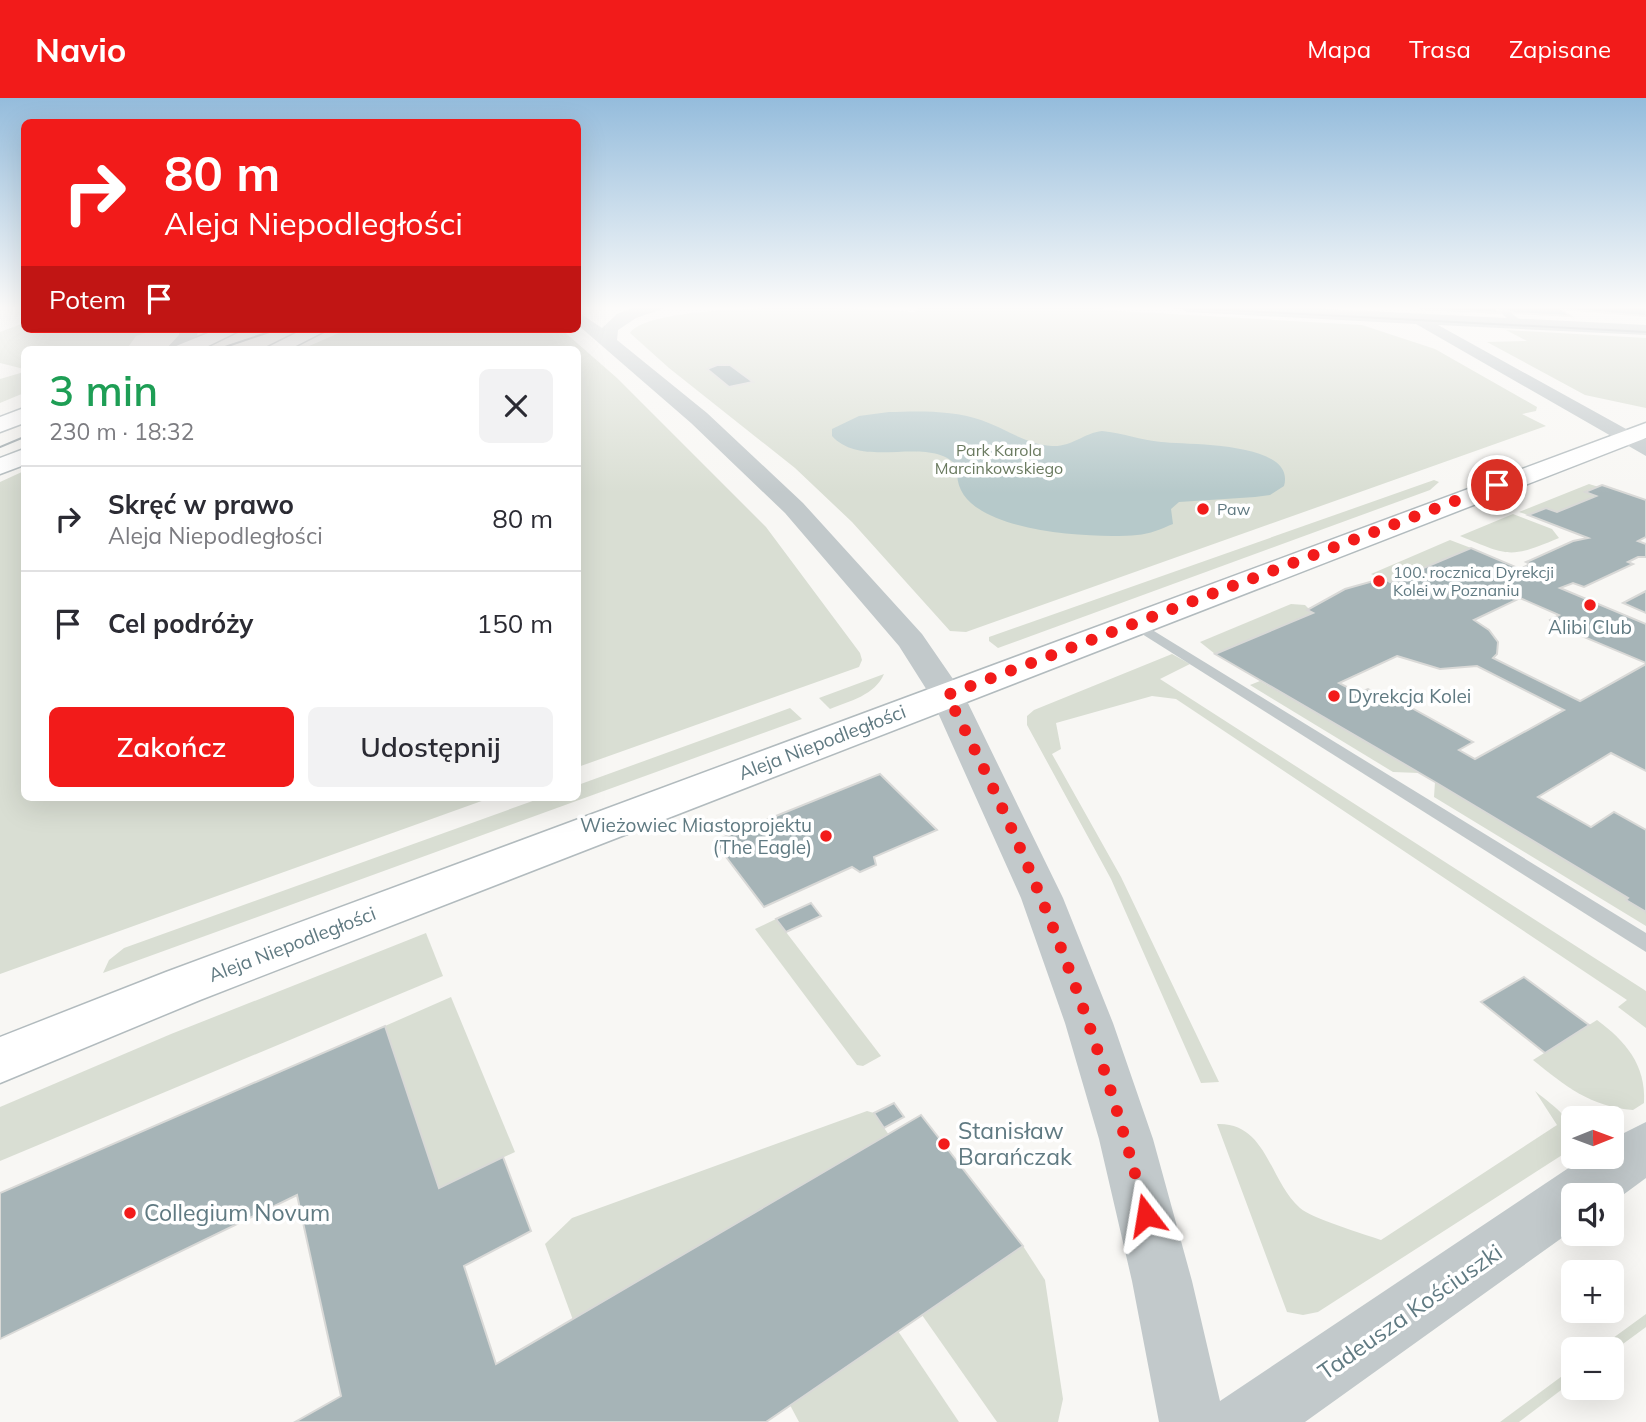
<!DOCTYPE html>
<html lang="pl">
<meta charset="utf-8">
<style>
body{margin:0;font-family:Mulish,sans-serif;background:#f2f2f3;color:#2b2b33;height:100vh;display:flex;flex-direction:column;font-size:26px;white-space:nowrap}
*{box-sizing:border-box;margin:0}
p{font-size:23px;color:#7c7c81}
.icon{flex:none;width:38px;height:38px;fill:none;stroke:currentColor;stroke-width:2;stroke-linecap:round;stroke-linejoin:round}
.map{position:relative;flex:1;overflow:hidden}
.side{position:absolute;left:21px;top:248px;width:560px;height:455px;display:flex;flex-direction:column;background:#fff;border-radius:10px;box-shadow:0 7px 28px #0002}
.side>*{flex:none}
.top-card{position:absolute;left:21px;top:21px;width:560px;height:214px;border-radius:10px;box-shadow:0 7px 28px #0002;background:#f21b1a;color:#fff;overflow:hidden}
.needle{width:46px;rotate:89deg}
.tools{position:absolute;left:1561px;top:1008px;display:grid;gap:14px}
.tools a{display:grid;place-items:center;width:63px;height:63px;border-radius:10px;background:#fff;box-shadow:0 7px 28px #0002;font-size:35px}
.pin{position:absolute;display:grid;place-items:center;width:60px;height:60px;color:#fff;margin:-30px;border:4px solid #fff;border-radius:50%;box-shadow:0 2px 7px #0007}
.me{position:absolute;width:77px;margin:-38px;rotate:346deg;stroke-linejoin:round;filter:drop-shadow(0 0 5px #0008)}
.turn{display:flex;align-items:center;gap:24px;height:147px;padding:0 28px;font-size:32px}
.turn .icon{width:91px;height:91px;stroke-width:2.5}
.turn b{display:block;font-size:49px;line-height:60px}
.then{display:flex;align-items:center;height:66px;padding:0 28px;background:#0003;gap:14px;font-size:26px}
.round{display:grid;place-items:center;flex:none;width:74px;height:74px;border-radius:10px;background:#f2f2f3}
.headline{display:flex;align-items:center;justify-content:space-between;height:119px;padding:0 28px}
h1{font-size:42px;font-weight:600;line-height:52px;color:#1e9e55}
.button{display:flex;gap:14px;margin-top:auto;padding:14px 28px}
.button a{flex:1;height:80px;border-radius:10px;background:#f21b1a;color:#fff;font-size:28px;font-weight:600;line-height:80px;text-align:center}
.button a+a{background:#f2f2f3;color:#2b2b33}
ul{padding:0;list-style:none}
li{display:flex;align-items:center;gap:21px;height:105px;padding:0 28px;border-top:2px solid #e1e1e2}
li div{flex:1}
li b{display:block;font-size:26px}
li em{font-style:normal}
header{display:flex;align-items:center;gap:42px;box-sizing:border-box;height:98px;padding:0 35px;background:#f21b1a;color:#fff}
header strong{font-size:33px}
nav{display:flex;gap:38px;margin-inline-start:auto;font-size:24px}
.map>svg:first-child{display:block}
</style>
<header>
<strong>Navio</strong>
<nav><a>Mapa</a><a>Trasa</a><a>Zapisane</a></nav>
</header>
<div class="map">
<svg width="1646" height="1324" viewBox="0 0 1646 1324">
<rect width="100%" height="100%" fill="#f8f7f4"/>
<g fill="#d9ded3">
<path d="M911 209H1102L1103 212 1362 227 1435 251 1537 309 1536 313 1522 316 1546 328 966 534 950 533 852 424 795 370 669 270 630 235C652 202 871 209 914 214L919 211Z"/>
<path d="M24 225V231H159L136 238 126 252H24V271L0 265V234Z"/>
<path d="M348 231H561L617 280 766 429 860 555 862 562 859 569 578 669V252H300Z"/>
<path d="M1506 232 1646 240V310L1585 297 1487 244 1527 243Z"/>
<path d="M24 274V295L0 305V281Z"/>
<path d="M24 373V700H490L0 876V384Z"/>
<path d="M1434 382 1439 384 1430 392 998 550 989 543V539Z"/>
<path d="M1589 386 1599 389 1596 398 1557 414 1546 410 1528 417 1519 414Z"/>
<path d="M1513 416 1552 431 1559 440C1509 461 1509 458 1460 438Z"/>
<path d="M1450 442 1471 450 1390 484 1371 476Z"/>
<path d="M1291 506 1305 507 1313 515 1215 556 1200 544Z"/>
<path d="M1172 556 1190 566 1160 581 1646 893V930L1618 909 1627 902 1176 601 1152 598 1056 625 1061 651 1052 656 1121 779 1219 984 1201 985 1111 781 1027 627V618L1034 612Z"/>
<path d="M884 576C875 597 850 603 830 611L819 600Z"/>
<path d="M1260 583 1419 675 1393 674 1250 587Z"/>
<path d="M790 610 802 621 103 875 109 862 124 850 541 700H578V687Z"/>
<path d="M1435 684 1628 800 1626 802 1646 814V828L1434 699Z"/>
<path d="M776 821 881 958 863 968 857 967 755 831Z"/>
<path d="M426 835 443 878 0 1063V1009L171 936Z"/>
<path d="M451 899 515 1054 439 1090 385 928Z"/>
<path d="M1597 922C1625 943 1646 966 1644 1005L1633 1012C1591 1009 1565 988 1533 962Z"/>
<path d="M1535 993C1558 1012 1573 1018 1573 1050L1318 1214 1303 1217 1287 1214 1217 1026C1267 1024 1269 1083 1300 1110 1311 1120 1364 1136 1381 1142L1557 1027Z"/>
<path d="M867 1013 874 1015 889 1037 573 1222 545 1146 572 1120Z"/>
<path d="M1023 1148 1045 1182 1063 1301 1058 1324H997L922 1217Z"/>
<path d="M1646 1216V1229L1612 1254V1251H1598Z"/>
<path d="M898 1233 959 1324H799L790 1307Z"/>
<path d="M1573 1270V1283L1519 1324H1500Z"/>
</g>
<path fill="#b6c9ca" d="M889 314C918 313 953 312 981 322 1005 330 1024 346 1052 348 1072 349 1084 335 1102 333 1122 335 1141 342 1161 344 1186 347 1297 343 1284 388L1270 397 1255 399 1179 404 1171 411 1173 426C1161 431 1150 436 1137 437 1094 441 946 435 958 369 930 335 864 373 832 338V331L859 318Z"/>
<g fill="#a6b4b7" stroke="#d9d9d7" stroke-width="2" fill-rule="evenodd">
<path d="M1419 209H1494L1500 215 1422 211Z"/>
<path d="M1494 209H1646V218L1561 211 1571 218 1514 215Z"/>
<path d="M717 267H730L753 284 729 289 707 271Z"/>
<path d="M1602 387 1646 402V439L1638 443 1646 446V459H1638L1628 464 1633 466 1584 489 1573 485 1560 490 1646 526V565L1553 526 1550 522 1559 517 1520 500 1474 522 1489 532 1498 544 1497 556 1493 560 1580 603 1646 566V673L1611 655 1538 699 1591 729 1614 714 1646 732V814L1626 802 1628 800 1435 684 1215 556 1313 515 1307 512 1345 491 1384 480 1390 484 1471 450 1520 471 1530 466 1526 464 1531 462 1573 443 1588 440 1528 417 1546 410 1557 414 1596 398 1585 394ZM1397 558 1440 571 1477 568 1564 612 1475 661 1459 652 1473 644 1399 603 1387 601 1368 591 1358 595 1339 585Z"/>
<path d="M1646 493V515L1623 505Z"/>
<path d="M880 676 937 732 874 759 876 767 860 774 852 769 764 809 714 743Z"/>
<path d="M811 805 821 818 786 834 776 821Z"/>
<path d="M1524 879 1589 927 1545 955 1481 904Z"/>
<path d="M385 928 439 1090 503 1059 531 1133 464 1168 496 1266 921 1017 1023 1148 766 1324H295L341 1298 297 1097 0 1241V1095Z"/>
<path d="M894 1005 904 1019 884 1030 874 1015Z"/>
</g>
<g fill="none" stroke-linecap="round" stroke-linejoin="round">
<g stroke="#b2bbbe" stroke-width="3">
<g id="secondary">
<path d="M218 231H243L200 252H173L176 248Z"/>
<path d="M304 231H329L288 252H262Z"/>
<path d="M24 310V325L0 334V319Z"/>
<path d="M1646 325V340L200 902 0 985V939L166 874Z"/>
<path d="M24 351V367L0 376V360Z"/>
</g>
</g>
<g fill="#c2c9cb" fill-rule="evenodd">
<path d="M1500 209H1505L1523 225V229H1517L1499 213Z"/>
<path d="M1136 522 1646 835V854L1131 529 1129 526Z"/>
</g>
<g fill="#c2c9cb" fill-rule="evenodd">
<path d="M635 209H668L636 220 618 232 617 242 707 315 803 405 922 536 964 597 1063 800 1113 925 1153 1041 1192 1183 1220 1303 1585 1059H1612V1041L1646 1024V1080L1612 1105V1097H1573V1132L1305 1324H1159L1132 1183 1099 1041 1065 925 1021 800 930 597 899 548 785 415 691 325 578 227V214L602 230 617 216Z"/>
<path d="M1179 209H1291L1646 227V237L1438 227 1646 342V358L1416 226 1187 214Z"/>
<path d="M180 231H198L197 238 184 252H165L179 237Z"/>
</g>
<use href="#secondary" fill="#fff" fill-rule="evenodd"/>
<g stroke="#9faaae" stroke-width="2">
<path d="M1169 209 1646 234"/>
<path d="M219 251 278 231"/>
<path d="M0 349 24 339"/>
</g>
</g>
<linearGradient id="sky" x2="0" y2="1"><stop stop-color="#94bcdc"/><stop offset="0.53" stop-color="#fcfbfa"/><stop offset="1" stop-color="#fcfbfa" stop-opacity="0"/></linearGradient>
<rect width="1646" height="395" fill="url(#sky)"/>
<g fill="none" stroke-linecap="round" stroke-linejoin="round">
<path stroke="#f21b1a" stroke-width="12" stroke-dasharray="0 21.6" d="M1146 1117C1100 937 1033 762 947 597L1497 387"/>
</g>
<g fill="#f21b1a" stroke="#fff" stroke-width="2.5">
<circle cx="1203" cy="411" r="7"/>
<circle cx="1379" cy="483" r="7"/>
<circle cx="1590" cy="507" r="7"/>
<circle cx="1334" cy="598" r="7"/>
<circle cx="826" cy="738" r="7"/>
<circle cx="944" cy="1046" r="7"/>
<circle cx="130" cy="1115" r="7"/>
</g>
<g text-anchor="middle" stroke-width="7" stroke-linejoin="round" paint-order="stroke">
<g font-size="16" fill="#6a7a5f" stroke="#fff">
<text x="999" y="358">Park Karola<tspan x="999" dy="18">Marcinkowskiego</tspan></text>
</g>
<g font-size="16" fill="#607a82" stroke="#fff" text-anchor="start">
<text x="1217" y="417">Paw</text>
<text x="1393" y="480">100. rocznica Dyrekcji<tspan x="1393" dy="18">Kolei w Poznaniu</tspan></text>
</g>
<g font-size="19" fill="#607a82" stroke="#fff">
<text x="1590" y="536">Alibi Club</text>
<text x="1348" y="605" text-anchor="start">Dyrekcja Kolei</text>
<text x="812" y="734" text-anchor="end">Wieżowiec Miastoprojektu<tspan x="812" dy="22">(The Eagle)</tspan></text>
</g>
<g font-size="19" fill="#607a82" stroke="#fff">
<text transform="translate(822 644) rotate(-21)" y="7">Aleja Niepodległości</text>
<text transform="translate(292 846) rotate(-21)" y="7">Aleja Niepodległości</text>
</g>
<g font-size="23" fill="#607a82" stroke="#fff" text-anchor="start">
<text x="958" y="1041">Stanisław<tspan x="958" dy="26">Barańczak</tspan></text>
<text x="144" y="1123">Collegium Novum</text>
</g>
<g font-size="23" fill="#607a82" stroke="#fff">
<text transform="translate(1410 1214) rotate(-35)" y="8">Tadeusza Kościuszki</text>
</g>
</g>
</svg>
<div class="tools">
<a><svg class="needle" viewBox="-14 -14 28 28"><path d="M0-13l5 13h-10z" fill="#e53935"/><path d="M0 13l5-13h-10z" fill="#7c7c81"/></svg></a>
<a><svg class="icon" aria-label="sound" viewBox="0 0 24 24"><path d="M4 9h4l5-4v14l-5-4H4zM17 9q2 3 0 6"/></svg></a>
<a>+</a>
<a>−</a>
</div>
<div class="pin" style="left:1497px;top:387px;background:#d93025"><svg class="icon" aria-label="arrive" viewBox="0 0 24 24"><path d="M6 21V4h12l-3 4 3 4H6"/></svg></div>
<svg class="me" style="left:1146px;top:1117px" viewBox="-20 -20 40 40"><path d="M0-17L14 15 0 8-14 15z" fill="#f21b1a" stroke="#fff" stroke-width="4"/></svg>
<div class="top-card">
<div class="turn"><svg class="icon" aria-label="right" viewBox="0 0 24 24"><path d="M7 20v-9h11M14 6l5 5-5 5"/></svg><div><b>80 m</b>Aleja Niepodległości</div></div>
<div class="then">Potem<svg class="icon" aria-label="arrive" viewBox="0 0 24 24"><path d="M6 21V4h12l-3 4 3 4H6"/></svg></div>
</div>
<section class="side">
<div class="headline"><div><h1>3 min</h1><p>230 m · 18:32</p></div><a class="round"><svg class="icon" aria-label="close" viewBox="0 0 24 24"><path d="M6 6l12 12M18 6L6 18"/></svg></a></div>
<ul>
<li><svg class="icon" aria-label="right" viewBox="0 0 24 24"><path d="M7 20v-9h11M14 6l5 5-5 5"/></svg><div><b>Skręć w prawo</b><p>Aleja Niepodległości</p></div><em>80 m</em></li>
<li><svg class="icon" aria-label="arrive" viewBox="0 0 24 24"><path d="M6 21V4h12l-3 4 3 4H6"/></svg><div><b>Cel podróży</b></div><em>150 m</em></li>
</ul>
<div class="button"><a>Zakończ</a><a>Udostępnij</a></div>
</section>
</div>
